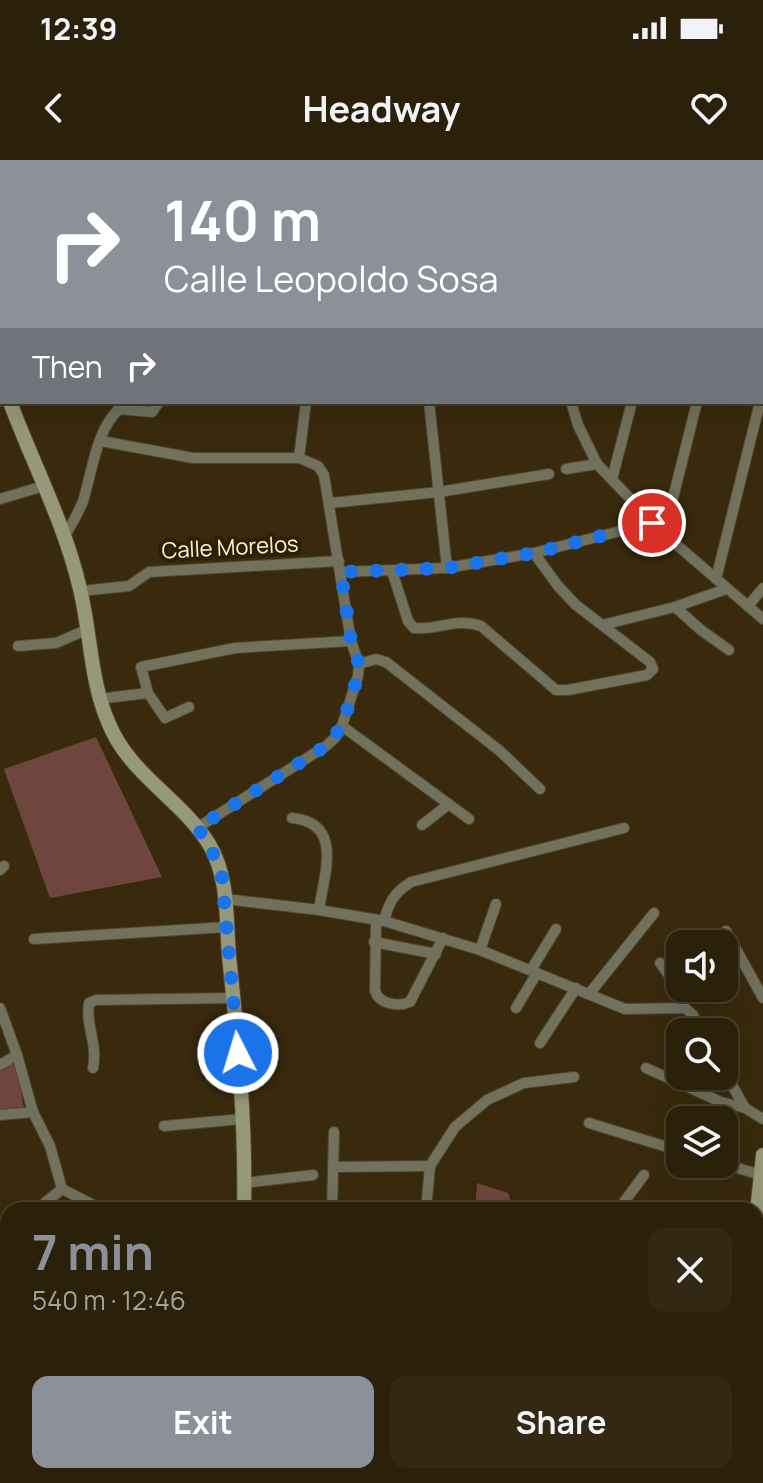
<!DOCTYPE html>
<meta charset="utf-8">
<style>
body{margin:0;font-family:Manrope,sans-serif;background:#332813;color:#f1f3f6;height:100vh;display:flex;flex-direction:column;font-size:30px;white-space:nowrap}
*{box-sizing:border-box;margin:0}
p{font-size:26px;color:#a6a39c}
.icon{flex:none;width:44px;height:44px;fill:none;stroke:currentColor;stroke-width:2;stroke-linecap:round;stroke-linejoin:round}
.map{position:relative;flex:1;overflow:hidden}
.panel{position:absolute;left:0px;top:1042px;width:764px;height:282px;display:flex;flex-direction:column;background:#2b200a;border-radius:24px 24px 0 0;box-shadow:0 8px 32px #0002,0 0 0 2px #473e2b}
.panel>*{flex:none}
.guide{position:absolute;left:0px;top:0px;width:764px;height:244px;box-shadow:0 8px 32px #0002,0 0 0 2px #473e2b;background:#8c9099;color:#fff;overflow:hidden}
.fabs{position:absolute;left:666px;top:770px;display:grid;gap:16px}
.fabs a{display:grid;place-items:center;width:72px;height:72px;border-radius:16px;background:#2b200a;box-shadow:0 8px 32px #0002,0 0 0 2px #473e2b;font-size:40px}
.pin{position:absolute;display:grid;place-items:center;width:68px;height:68px;color:#fff;margin:-34px;border:4px solid #fff;border-radius:50%;box-shadow:0 2px 8px #0007}
.me{position:absolute;width:88px;margin:-44px;rotate:355deg;stroke-linejoin:round;filter:drop-shadow(0 0 6px #0008)}
.turn{display:flex;align-items:center;gap:28px;height:168px;padding:0 32px;font-size:36px}
.turn .icon{width:104px;height:104px;stroke-width:2.5}
.turn b{display:block;font-size:56px;line-height:68px}
.then{display:flex;align-items:center;height:76px;padding:0 32px;background:#0003;gap:16px;font-size:30px}
.round{display:grid;place-items:center;flex:none;width:84px;height:84px;border-radius:16px;background:#332813}
.overview{display:flex;align-items:center;justify-content:space-between;height:136px;padding:0 32px}
h1{font-size:48px;font-weight:700;line-height:60px;color:#8c9099}
.action{display:flex;gap:16px;margin-top:auto;padding:16px 32px}
.action a{flex:1;height:92px;border-radius:16px;background:#8c9099;color:#fff;font-size:32px;font-weight:700;line-height:92px;text-align:center}
.action a+a{background:#332813;color:#f1f3f6}
.status{display:flex;justify-content:space-between;align-items:center;height:56px;padding:0 40px;background:#2b200a;direction:ltr}
.status svg{height:22px;fill:currentColor}
header{display:flex;justify-content:space-between;align-items:center;height:104px;padding:0 32px;background:#2b200a;font-size:36px;font-weight:700}
.map>svg:first-child{display:block}
</style>
<div class="status"><b>12:39</b><svg viewBox="0 0 49 12"><path d="M0 12V9h3v3zM5 12V6h3v6zM10 12V3h3v9zM15 12V0h3v12zM26 1h20v11H26zM47 4h2v5h-2z"/></svg></div>
<header><svg class="icon" aria-label="back" viewBox="0 0 24 24"><path d="M15 5l-7 7 7 7"/></svg>Headway<svg class="icon" aria-label="heart" viewBox="0 0 24 24"><path d="M12 20l-8-8c-3-5 5-10 8-4 3-6 11-1 8 4z"/></svg></header>
<div class="map">
<svg width="763" height="1323" viewBox="0 0 763 1323">
<rect width="100%" height="100%" fill="#392a0d"/>
<g fill="#6f463d">
<path d="M96 577 162 717 50 738 4 609Z"/>
<path d="M15 899 24 948 0 952V908Z"/>
<path d="M477 1023 508 1033 514 1050H475Z"/>
<path d="M8 1092V1177H0V1093Z"/>
</g>
<g fill="none" stroke-linecap="round" stroke-linejoin="round">
<g stroke="#54462b" stroke-width="12">
<g id="street">
<path d="M168 2 170 0"/>
<path d="M233 2 234 0"/>
<path d="M280 2 281 0"/>
<path d="M365 2 366 0"/>
<path d="M762 126H763"/>
<path d="M762 235 763 231"/>
<path d="M0 241H2"/>
<path d="M429 242 447 408"/>
<path d="M571 242 578 265 597 304 664 374 763 459"/>
<path d="M101 281 193 298H299L318 306 324 315 351 481 359 504 358 516 342 566 335 578 326 586 197 668"/>
<path d="M299 298 306 242"/>
<path d="M566 309 597 304"/>
<path d="M612 319 632 242"/>
<path d="M0 339 44 326"/>
<path d="M330 343 439 332 549 314"/>
<path d="M664 374 697 242"/>
<path d="M65 375C72 364 78 354 83 341 92 313 96 270 119 249L152 252 159 242"/>
<path d="M392 411 408 461 414 468C437 471 456 457 481 466L556 530H568L647 515 653 509 650 502 576 445 558 426 534 393"/>
<path d="M341 412 447 408 534 393 652 363"/>
<path d="M716 419 760 242"/>
<path d="M81 431 129 426 149 412 339 401"/>
<path d="M748 446 763 428"/>
<path d="M675 447 701 470 729 490"/>
<path d="M602 465 675 447 726 429"/>
<path d="M18 486 56 483 86 470"/>
<path d="M359 504 376 499 386 502 500 591 540 629"/>
<path d="M98 539 148 533"/>
<path d="M189 547 165 558 148 533 141 507 235 488 351 481"/>
<path d="M342 566 469 659"/>
<path d="M292 658C344 663 324 713 319 750"/>
<path d="M422 665 449 644"/>
<path d="M0 710 4 706"/>
<path d="M225 739 319 750 384 761 480 790 625 849 685 848"/>
<path d="M376 760 375 831C379 844 398 847 410 842L443 778"/>
<path d="M384 761C389 742 394 733 411 722L624 668"/>
<path d="M726 771 763 838"/>
<path d="M34 779 227 767"/>
<path d="M374 782 436 794"/>
<path d="M480 790 496 744"/>
<path d="M660 803 675 823 685 848 693 855 702 872"/>
<path d="M531 810 556 769"/>
<path d="M589 834 654 753"/>
<path d="M0 848 17 895 33 952 50 986 62 1029 103 1050"/>
<path d="M516 848 537 813"/>
<path d="M540 883 576 828"/>
<path d="M0 905 17 895"/>
<path d="M93 908C98 883 85 865 89 843L96 840 233 838"/>
<path d="M646 908 721 942 745 948 763 959"/>
<path d="M724 911 745 948"/>
<path d="M0 955 33 952"/>
<path d="M589 963 680 991"/>
<path d="M164 966 242 959"/>
<path d="M724 1004 761 1015"/>
<path d="M333 1007 430 1006"/>
<path d="M244 1023 313 1015"/>
<path d="M36 1050 62 1029"/>
<path d="M332 1050 334 972"/>
<path d="M426 1050 430 1006 455 967 487 940 524 923 574 917"/>
<path d="M623 1050 624 1042 644 1015"/>
<path d="M0 1079 8 1073"/>
<path d="M0 1178H8"/>
<path d="M756 1305H763"/>
<path d="M83 1316 84 1323"/>
<path d="M489 1316 490 1323"/>
<path d="M454 1322V1323"/>
<path d="M579 1323 600 1316"/>
</g>
</g>
<g stroke="#54462b" stroke-width="16">
<g id="secondary">
<path d="M0 56 2 61"/>
<path d="M0 154 2 150"/>
<path d="M0 208 2 215"/>
<path d="M10 242C33 304 65 364 80 429 91 474 90 521 109 564 130 615 181 639 209 684 229 717 226 759 229 796 238 881 246 965 244 1050"/>
<path d="M756 1061 763 995"/>
<path d="M260 1316 261 1323"/>
<path d="M738 1316V1323"/>
</g>
</g>
<use href="#street" stroke="#71715e" stroke-width="10"/>
<use href="#secondary" stroke="#979779" stroke-width="14"/>
</g>
<g fill="none" stroke-linecap="round" stroke-linejoin="round">
<path stroke="#1a73e8" stroke-width="14" stroke-dasharray="0 25.2" d="M238 893 222 717 209 683 197 668 326 586 342 566 358 516 359 504 351 481 341 412 447 408 534 393 652 363"/>
</g>
<g text-anchor="middle" stroke-width="8" stroke-linejoin="round" paint-order="stroke">
<g font-size="22" fill="#fcf3e2" stroke="#2e2103">
<text transform="translate(230 387) rotate(-3)" y="8">Calle Morelos</text>
</g>
</g>
</svg>
<div class="fabs">
<a><svg class="icon" aria-label="sound" viewBox="0 0 24 24"><path d="M4 9h4l5-4v14l-5-4H4zM17 9q2 3 0 6"/></svg></a>
<a><svg class="icon" aria-label="search" viewBox="0 0 24 24"><circle cx="10" cy="10" r="6"/><path d="M15 15l6 6"/></svg></a>
<a><svg class="icon" aria-label="layers" viewBox="0 0 24 24"><path d="M12 4l9 5-9 5-9-5zM3 14l9 5 9-5"/></svg></a>
</div>
<div class="pin" style="left:652px;top:363px;background:#d93025"><svg class="icon" aria-label="arrive" viewBox="0 0 24 24"><path d="M6 21V4h12l-3 4 3 4H6"/></svg></div>
<svg class="me" style="left:238px;top:893px" viewBox="-20 -20 40 40"><circle r="17" fill="#1a73e8" stroke="#fff" stroke-width="3"/><path d="M0-11L8 9 0 5-8 9z" fill="#fff"/></svg>
<div class="guide">
<div class="turn"><svg class="icon" aria-label="right" viewBox="0 0 24 24"><path d="M7 20v-9h11M14 6l5 5-5 5"/></svg><div><b>140 m</b>Calle Leopoldo Sosa</div></div>
<div class="then">Then<svg class="icon" aria-label="right" viewBox="0 0 24 24"><path d="M7 20v-9h11M14 6l5 5-5 5"/></svg></div>
</div>
<section class="panel">
<div class="overview"><div><h1>7 min</h1><p>540 m · 12:46</p></div><a class="round"><svg class="icon" aria-label="close" viewBox="0 0 24 24"><path d="M6 6l12 12M18 6L6 18"/></svg></a></div>
<div class="action"><a>Exit</a><a>Share</a></div>
</section>
</div>
